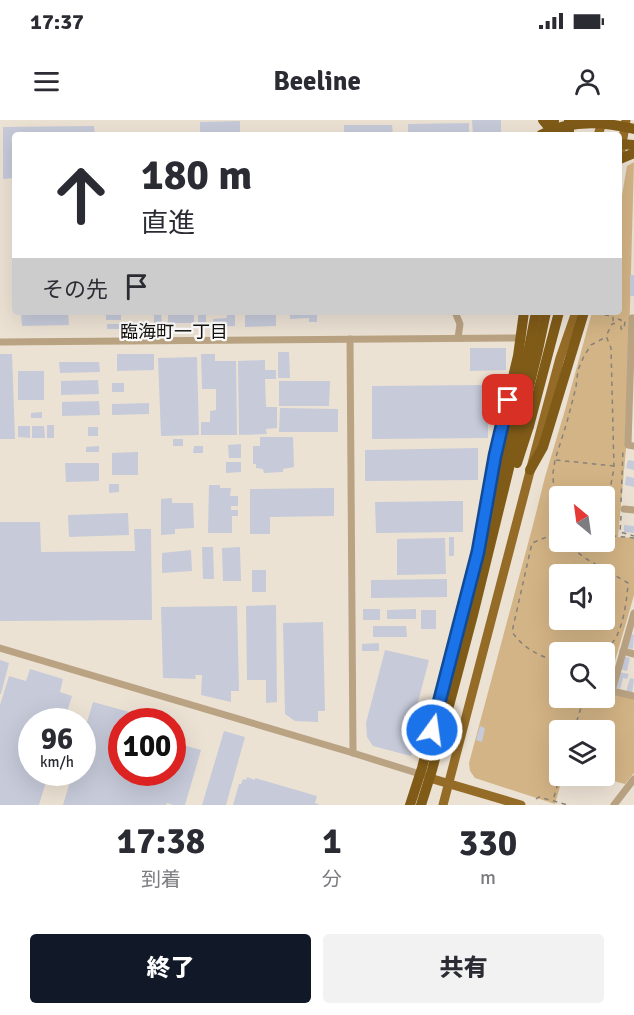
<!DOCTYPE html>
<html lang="ja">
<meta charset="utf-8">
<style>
body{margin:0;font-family:Signika,"Noto Sans JP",sans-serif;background:#f2f2f3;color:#2b2b33;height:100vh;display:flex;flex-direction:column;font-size:22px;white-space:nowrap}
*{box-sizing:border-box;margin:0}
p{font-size:20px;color:#7c7c81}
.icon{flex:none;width:33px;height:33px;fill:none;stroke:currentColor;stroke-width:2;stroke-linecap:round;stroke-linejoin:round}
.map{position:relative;height:685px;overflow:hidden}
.sheet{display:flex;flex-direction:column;background:#fff;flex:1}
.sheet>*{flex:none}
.top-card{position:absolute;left:12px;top:12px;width:610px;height:183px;border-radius:6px;box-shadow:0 6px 24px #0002;background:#fff;color:#2b2b33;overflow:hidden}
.needle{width:39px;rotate:331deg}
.fabs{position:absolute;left:549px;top:366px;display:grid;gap:12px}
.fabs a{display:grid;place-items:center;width:66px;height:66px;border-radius:6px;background:#fff;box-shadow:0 6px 24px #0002;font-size:30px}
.speed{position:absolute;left:18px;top:588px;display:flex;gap:12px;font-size:30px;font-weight:700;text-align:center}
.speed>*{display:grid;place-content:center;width:78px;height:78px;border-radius:50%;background:#fff;box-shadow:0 6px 24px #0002;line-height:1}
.speed small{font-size:15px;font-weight:400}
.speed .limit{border:9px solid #d22;background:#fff;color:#111}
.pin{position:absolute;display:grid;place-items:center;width:51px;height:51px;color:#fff;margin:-26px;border-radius:12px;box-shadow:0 3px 9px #0006}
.me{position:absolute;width:66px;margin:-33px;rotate:14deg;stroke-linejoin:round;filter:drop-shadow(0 0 4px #0008)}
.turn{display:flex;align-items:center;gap:21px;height:126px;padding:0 30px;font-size:27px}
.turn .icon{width:78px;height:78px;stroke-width:2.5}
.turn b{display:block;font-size:42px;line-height:51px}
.then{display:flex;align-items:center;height:57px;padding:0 30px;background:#0003;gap:12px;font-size:22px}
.eta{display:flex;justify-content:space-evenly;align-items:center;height:102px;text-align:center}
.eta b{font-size:36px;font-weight:800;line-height:42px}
.primary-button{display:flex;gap:12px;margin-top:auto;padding:12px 30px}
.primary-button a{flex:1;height:69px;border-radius:6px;background:#111827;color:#fff;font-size:24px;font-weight:800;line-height:69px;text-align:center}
.primary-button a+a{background:#f2f2f3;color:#2b2b33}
.status{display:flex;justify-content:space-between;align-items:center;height:42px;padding:0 30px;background:#fff;direction:ltr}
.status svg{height:16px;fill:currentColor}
header{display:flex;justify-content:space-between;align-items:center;height:78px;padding:0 30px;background:#fff;font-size:27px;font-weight:800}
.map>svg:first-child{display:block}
</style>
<div class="status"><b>17:37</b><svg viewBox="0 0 49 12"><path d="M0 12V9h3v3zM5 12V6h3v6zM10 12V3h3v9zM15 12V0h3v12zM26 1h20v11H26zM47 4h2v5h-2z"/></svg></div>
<header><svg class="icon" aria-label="menu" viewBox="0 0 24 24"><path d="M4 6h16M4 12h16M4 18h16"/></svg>Beeline<svg class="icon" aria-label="person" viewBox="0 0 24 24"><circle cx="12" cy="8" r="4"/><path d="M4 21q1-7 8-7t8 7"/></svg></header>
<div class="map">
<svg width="634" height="685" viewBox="0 0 634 685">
<rect width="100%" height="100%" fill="#ece2d4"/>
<path fill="#d3b486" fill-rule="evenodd" d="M634 42 626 329 618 417 634 418V475L606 572 634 579V653L625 664 594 656H604V610H560V656H563L555 684 475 658 470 651 469 643 533 405 545 357 565 290 592 192H620V87L627 46ZM560 376H604V422H560ZM560 454H604V500H560ZM560 532H604V578H560Z"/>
<g fill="#c6cad9">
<path d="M472 0H501V15H473Z"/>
<path d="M240 1V15H200V2Z"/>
<path d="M469 3V15H408V4Z"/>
<path d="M344 5H392L393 15H344Z"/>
<path d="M94 6 95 15H15V58L3 59V7Z"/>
<rect x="630" y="155" width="4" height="21"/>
<path d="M21 192H68L69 205 22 206Z"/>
<rect x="106" y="192" width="15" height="8"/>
<rect x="133" y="192" width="18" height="3"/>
<path d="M154 192H161L162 205H154Z"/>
<rect x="168" y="192" width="26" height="11"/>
<path d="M226 192H235V206L213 207V199L227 198Z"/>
<path d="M245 192H276V206L245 207Z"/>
<path d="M290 192H317V202H309V198L290 199Z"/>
<rect x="198" y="195" width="8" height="9"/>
<rect x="107" y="204" width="14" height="5"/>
<path d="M470 228H506V250L470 251Z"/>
<path d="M278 232H289L290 258H278Z"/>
<path d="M0 234H12L15 319H0Z"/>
<path d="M117 234H154V250L117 251Z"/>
<path d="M201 234H215V241H236L237 315H201V302H210V291L216 290V269H202Z"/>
<path d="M197 237 199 315 161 316 158 238Z"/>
<path d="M265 240V250H276V259H265L266 287H277V308L266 309 267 314 239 315 238 241Z"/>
<path d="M59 242H99L100 252 60 253Z"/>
<rect x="18" y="251" width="26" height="29"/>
<path d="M98 260 99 274 61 275V261Z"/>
<path d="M279 261H330L329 286H279Z"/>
<rect x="112" y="263" width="12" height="9"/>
<path d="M488 265V318L372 319V266Z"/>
<path d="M99 281 100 295 62 296V282Z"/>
<path d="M149 283V294L112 295V284Z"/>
<path d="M280 288 338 289V312H279Z"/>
<path d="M42 292V298H31V293Z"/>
<rect x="47" y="305" width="7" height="13"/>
<path d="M18 306H30V318L18 317Z"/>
<path d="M32 306H44L45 318H32Z"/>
<rect x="88" y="307" width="10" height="9"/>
<path d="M260 317H293L294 347 283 349V352L264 353 263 349 256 348V344H253V326H260Z"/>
<rect x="173" y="319" width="10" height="7"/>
<path d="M241 324V338H229L228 325Z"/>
<path d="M99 326V332H86V327Z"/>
<path d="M194 326H203V333H193Z"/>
<path d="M478 328V360L365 361V330Z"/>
<path d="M138 332V355H112V333Z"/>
<path d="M628 340 634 341V350L626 348Z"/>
<path d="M226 342H241V352L226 353Z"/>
<path d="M65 343H99V361L66 362Z"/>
<path d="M626 356 634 358V367L625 365Z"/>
<path d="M109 364H119V372L109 373Z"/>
<path d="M209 365H220V368H231L230 376H238V386H231V390H238V396H232V413H208Z"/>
<path d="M334 368V396L270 397V414H250V369Z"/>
<path d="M172 378V383H193L194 408 175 409V414L161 415V379Z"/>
<path d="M463 381V412L376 413 375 382Z"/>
<path d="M128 393 129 415 69 417 68 395Z"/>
<path d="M0 402H40L41 432 135 431 134 409H151L152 500 0 501Z"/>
<path d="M624 405 634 406V413L624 412Z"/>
<rect x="449" y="417" width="5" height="19"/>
<path d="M445 418 446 454 397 455V419Z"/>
<path d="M202 427H213L214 459H203Z"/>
<path d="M240 427 241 461H223L222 428Z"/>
<path d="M191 430 192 451 162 453V433Z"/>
<rect x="252" y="450" width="14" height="22"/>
<path d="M447 459V477L371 478V460Z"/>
<path d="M276 485 277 582 266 583V560H247L246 486Z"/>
<path d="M237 486 239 571H231V582L201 575 202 555H195L196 559 163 558 161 487Z"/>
<rect x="363" y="489" width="17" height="11"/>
<path d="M416 489V499H387V490Z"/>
<rect x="421" y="490" width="15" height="19"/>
<path d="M323 502 325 591H318V602L295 601 285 594 283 503Z"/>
<path d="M373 506H406L407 517H373Z"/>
<path d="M631 514 634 515 633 529 627 528Z"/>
<path d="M379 523V531H362V524Z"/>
<path d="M385 530 429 540 409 616 416 618 411 636 373 626 367 617 366 603Z"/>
<path d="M623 536 630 538 627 551 619 549Z"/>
<path d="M0 540 9 543 1 574H0Z"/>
<path d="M30 549 63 559 60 572 72 576 64 602H32V652H49L39 685H0V585L9 556 26 561Z"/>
<path d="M619 552 629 554 627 559 623 558 620 569 614 568Z"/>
<path d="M630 558 634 559 632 574 626 572Z"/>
<path d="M93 582 133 593 131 602H122V652H172V622L201 630 185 685H173L167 683 166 685H63L73 652H82V619Z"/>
<path d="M480 606 485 608 482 622 476 620Z"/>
<path d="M224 611 245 617 226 685H202Z"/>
<path d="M247 657 255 660V658L317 676 315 683 320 685H233L239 664H241L243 659 246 660Z"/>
</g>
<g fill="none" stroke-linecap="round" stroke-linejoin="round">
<g stroke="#898278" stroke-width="1.5" stroke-dasharray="4.5 4.5" stroke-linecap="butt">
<path d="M599 192 598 194 613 196V201L616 203 612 204 606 216 611 228 614 348 609 375 607 392 604 401"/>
<path d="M618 199 621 200V209H624L625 201"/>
<path d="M556 340 614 346"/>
<path d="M621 382 623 330"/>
<path d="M621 396 620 412 634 416"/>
<path d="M607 397 614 416 634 418"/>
<path d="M560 403 555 402 552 391 554 380 553 353 555 340 567 302 576 267 578 250 584 236 591 225 606 217"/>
<path d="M560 407 554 414 532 423 512 512C525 530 539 536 560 542"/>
<path d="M555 414 560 418"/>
<path d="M604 414 609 417 613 416"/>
<path d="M564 422 585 438 628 463C627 480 623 509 613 522 610 526 606 529 602 532"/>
<path d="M590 422 596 423 599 422"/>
<path d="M574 610 584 578"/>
<path d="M554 677 560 656"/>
<path d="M536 679 539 677 568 685"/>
</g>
<g stroke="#baa383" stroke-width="7">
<path d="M455 192 460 204 458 218"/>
<path d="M634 198H632L628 325 634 326"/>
<path d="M350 219 353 633"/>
<path d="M0 222 522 218"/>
<path d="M624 389 634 390"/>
<path d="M634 493 612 571 634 576"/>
<path d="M0 528 353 633 423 655"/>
<path d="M623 531 634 534"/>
<path d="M614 685 634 659"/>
</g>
<g stroke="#956c27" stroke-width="9">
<path d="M598 15 603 0"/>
<path d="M620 36 626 0"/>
<path d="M433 659 521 685"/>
<path d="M443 685 539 317 560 238 576 192"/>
</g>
<g stroke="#805b18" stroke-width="10">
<path d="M569 0V15"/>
<path d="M553 15 554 0"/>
<path d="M620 39 634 33"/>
<path d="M529 306 559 192"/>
<path d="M530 350 543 327 584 192"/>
<path d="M488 378 502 303"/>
</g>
<g stroke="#805b18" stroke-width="10">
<path d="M543 0 548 6 561 15"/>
<path d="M541 15C569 0 602 1 634 9"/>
<path d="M620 24 634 25"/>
<path d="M502 303 518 236 524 192"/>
<path d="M517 343 529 306"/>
<path d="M410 685 422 648 511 305 529 228 536 192"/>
<path d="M421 685 432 650 473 495 538 230 546 192"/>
</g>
</g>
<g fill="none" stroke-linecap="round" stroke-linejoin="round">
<g stroke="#114b97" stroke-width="15">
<path id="route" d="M432 610 478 432 495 336 508 280"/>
</g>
<use href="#route" stroke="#1a73e8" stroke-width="10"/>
</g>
<g text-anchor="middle" stroke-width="4.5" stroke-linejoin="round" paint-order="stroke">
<g font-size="18" fill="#16120e" stroke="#fff">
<text x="174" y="218">臨海町一丁目</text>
</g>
</g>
</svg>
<div class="fabs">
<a><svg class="needle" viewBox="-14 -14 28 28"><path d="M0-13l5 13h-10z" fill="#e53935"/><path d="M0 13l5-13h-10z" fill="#7c7c81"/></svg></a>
<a><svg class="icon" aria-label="sound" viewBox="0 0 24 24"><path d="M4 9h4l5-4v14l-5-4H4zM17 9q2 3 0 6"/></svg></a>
<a><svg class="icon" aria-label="search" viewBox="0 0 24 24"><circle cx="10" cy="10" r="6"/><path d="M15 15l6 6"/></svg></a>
<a><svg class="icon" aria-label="layers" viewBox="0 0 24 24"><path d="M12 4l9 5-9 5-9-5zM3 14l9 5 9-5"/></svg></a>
</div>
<div class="speed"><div>96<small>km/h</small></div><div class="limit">100</div></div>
<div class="pin" style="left:508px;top:280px;background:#d93025"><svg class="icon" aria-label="arrive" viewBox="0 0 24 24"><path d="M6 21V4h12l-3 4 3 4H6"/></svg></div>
<svg class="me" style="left:432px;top:610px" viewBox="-20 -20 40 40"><circle r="17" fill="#1a73e8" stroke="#fff" stroke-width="3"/><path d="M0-11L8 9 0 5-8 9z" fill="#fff"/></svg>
<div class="top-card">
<div class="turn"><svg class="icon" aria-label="ahead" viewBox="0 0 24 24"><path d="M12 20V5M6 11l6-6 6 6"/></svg><div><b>180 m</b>直進</div></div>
<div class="then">その先<svg class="icon" aria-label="arrive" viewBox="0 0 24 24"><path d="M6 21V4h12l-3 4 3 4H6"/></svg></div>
</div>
</div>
<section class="sheet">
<div class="eta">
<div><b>17:38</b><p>到着</p></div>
<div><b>1</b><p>分</p></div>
<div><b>330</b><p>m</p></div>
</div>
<div class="primary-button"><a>終了</a><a>共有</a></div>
</section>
